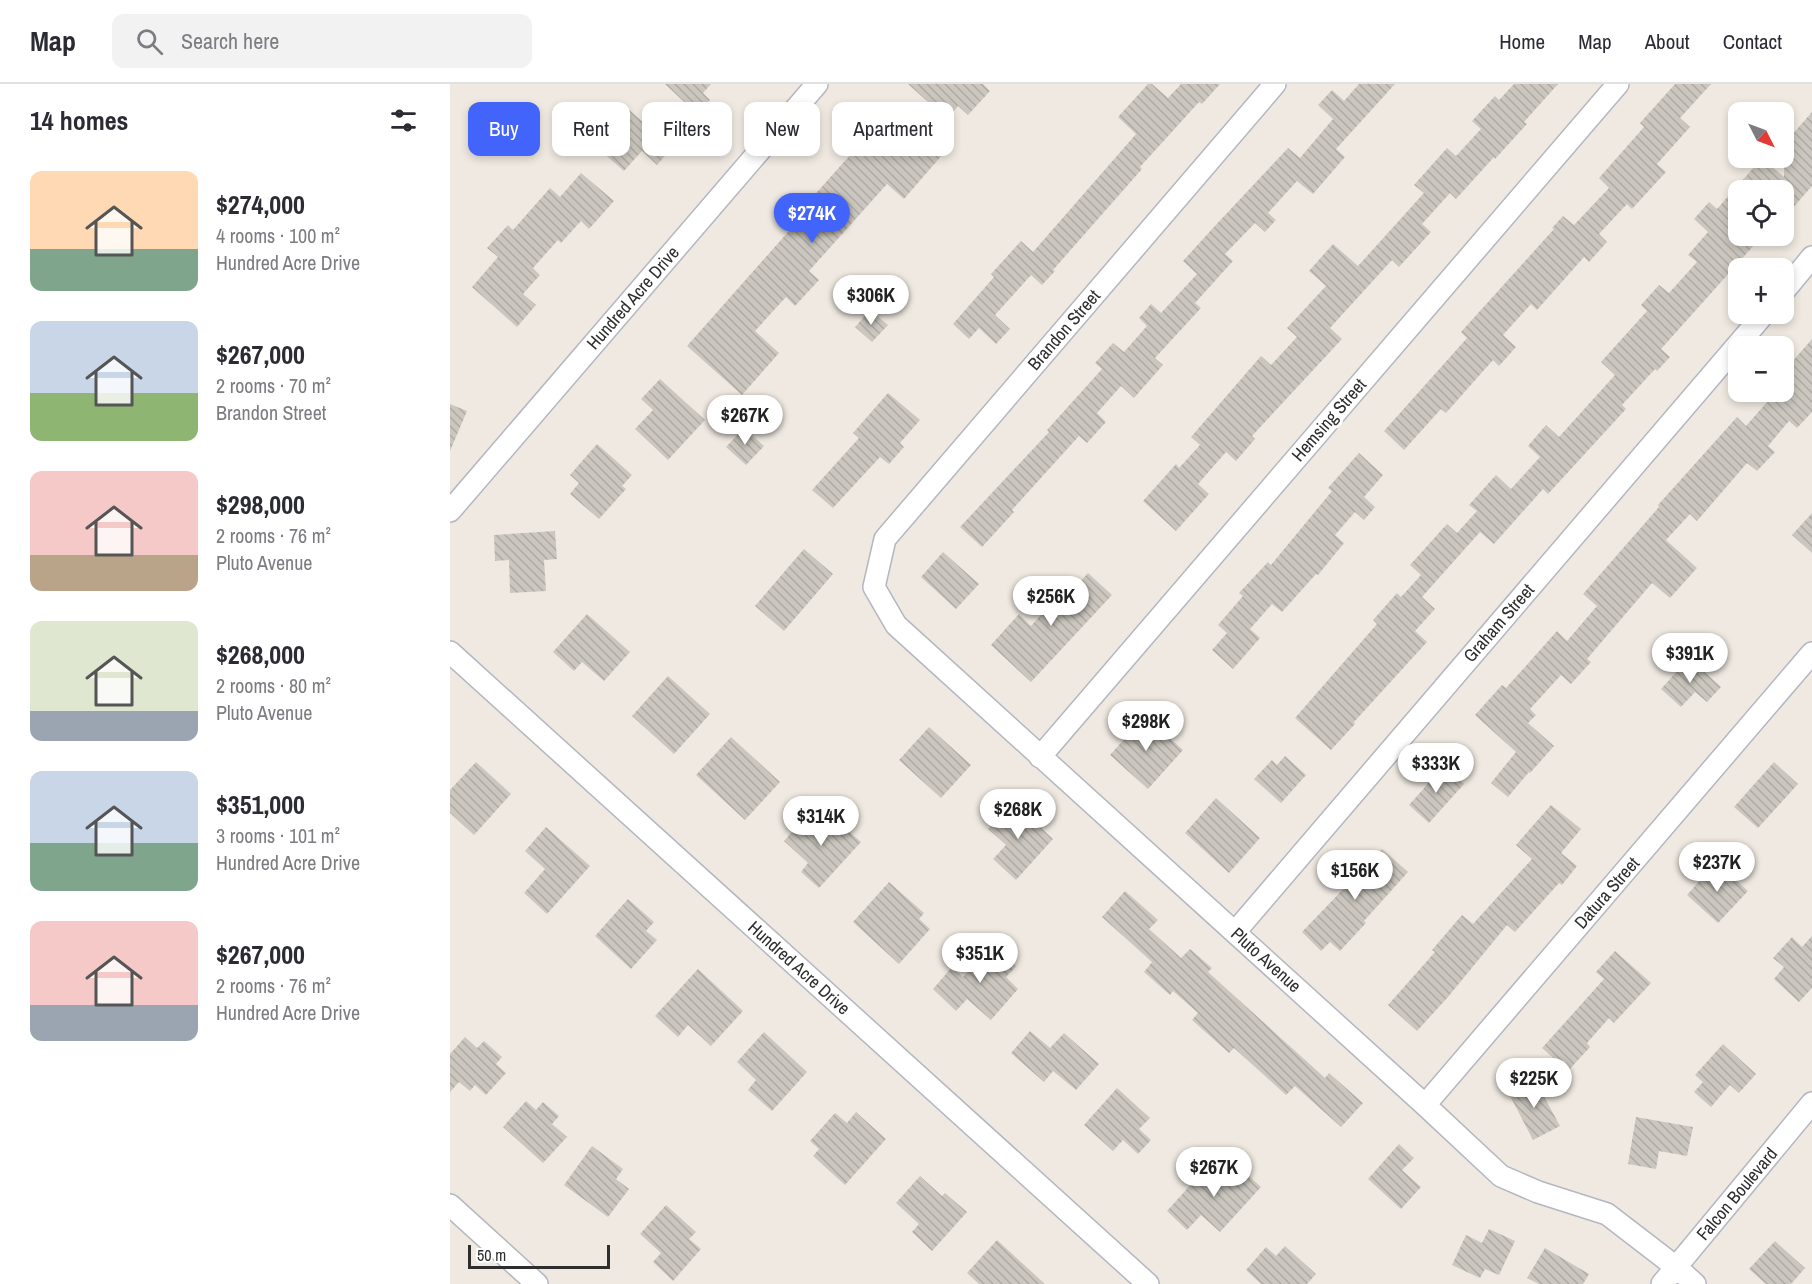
<!DOCTYPE html>
<meta charset="utf-8">
<style>
:root{--surface:#fff;--page:#f2f2f3;--text:#2b2b33;--muted:#7c7c81;--line:#e1e1e2;--accent:#4264fb}
body{margin:0;font-family:"Archivo Narrow",sans-serif;background:var(--page);color:var(--text);height:100vh;display:flex;flex-direction:column;font-size:22px;white-space:nowrap}
*{box-sizing:border-box;margin:0}
p{font-size:20px;color:var(--muted)}
.icon{flex:none;width:33px;height:33px;fill:none;stroke:currentColor;stroke-width:2;stroke-linecap:round;stroke-linejoin:round}
.map{position:relative;flex:1;overflow:hidden}
.side{display:flex;flex-direction:column;background:var(--surface);width:450px}
.side>*{flex:none}
.guide{position:absolute;left:18px;top:18px;width:570px;height:54px;display:flex;gap:12px}
.needle{width:39px;rotate:132deg}
.buttons{position:absolute;left:1278px;top:18px;display:grid;gap:12px}
.buttons a{display:grid;place-items:center;width:66px;height:66px;border-radius:12px;background:var(--surface);box-shadow:0 3px 9px #0003;font-size:30px}
.scale{position:absolute;left:18px;bottom:15px;width:142px;box-sizing:border-box;padding-left:6px;border:3px solid #2e2e2e;border-top:0;font-size:16px;line-height:21px;white-space:nowrap;color:#2e2e2e;-webkit-text-stroke:4px #fff;paint-order:stroke}
.price{position:absolute;translate:-50% -51px;padding:0 14px;border-radius:21px;background:#fff;color:#222;font-size:20px;line-height:39px;filter:drop-shadow(0 2px 3px #0008)}
.price::after{content:'';position:absolute;left:50%;top:36px;width:18px;height:14px;margin-left:-9px;background:inherit;clip-path:polygon(0 0,100% 0,50% 100%)}
.price.on{background:var(--accent);color:#fff}
ul{padding:0;list-style:none}
li{display:flex;align-items:center;gap:18px;height:150px;padding:0 30px}
li span{display:grid;place-items:center;flex:none;width:168px;height:120px;border-radius:12px;color:#555}
li>.icon{margin-inline-start:auto}
span .icon{width:72px;height:72px;fill:#fffc;stroke-width:1}
li b{font-size:26px}
h2{display:flex;justify-content:space-between;align-items:center;height:72px;padding:0 30px;font-size:26px}
.chip{padding:0 21px;border-radius:12px;background:var(--surface);box-shadow:0 3px 9px #0003;font-size:21px;line-height:54px}
.chip.on{background:var(--accent);color:#fff}
header{display:flex;align-items:center;gap:36px;box-sizing:border-box;height:84px;padding:0 30px;background:var(--surface);border-bottom:2px solid var(--line)}
header strong{font-size:28px}
nav{display:flex;gap:33px;margin-inline-start:auto;font-size:21px}
.search{width:420px;height:54px;background:var(--page);display:flex;align-items:center;gap:15px;box-sizing:border-box;padding:0 21px;border-radius:12px;color:var(--muted);font-size:22px}
main{display:flex;flex:1;min-height:0}
.map>svg:first-child{display:block}
</style>
<header>
<strong>Map</strong>
<div class="search"><svg class="icon" aria-label="search" viewBox="0 0 24 24"><circle cx="10" cy="10" r="6"/><path d="M15 15l6 6"/></svg>Search here</div>
<nav><a>Home</a><a>Map</a><a>About</a><a>Contact</a></nav>
</header>
<main>
<section class="side">
<h2>14 homes<svg class="icon" aria-label="filters" viewBox="0 0 24 24"><path d="M4 7h16M4 17h16"/><circle cx="9" cy="7" r="2"/><circle cx="15" cy="17" r="2"/></svg></h2>
<ul>
<li><span style="background:linear-gradient(#ffd9b3 65%,#7fa58c 0)"><svg class="icon" aria-label="home" viewBox="0 0 24 24"><path d="M3 11l9-7 9 7M6 9v11h12V9"/></svg></span><div><b>$274,000</b><p>4 rooms · 100 m²</p><p>Hundred Acre Drive</p></div></li>
<li><span style="background:linear-gradient(#c9d6e8 60%,#8fb573 0)"><svg class="icon" aria-label="home" viewBox="0 0 24 24"><path d="M3 11l9-7 9 7M6 9v11h12V9"/></svg></span><div><b>$267,000</b><p>2 rooms · 70 m²</p><p>Brandon Street</p></div></li>
<li><span style="background:linear-gradient(#f6c9c9 70%,#b9a48a 0)"><svg class="icon" aria-label="home" viewBox="0 0 24 24"><path d="M3 11l9-7 9 7M6 9v11h12V9"/></svg></span><div><b>$298,000</b><p>2 rooms · 76 m²</p><p>Pluto Avenue</p></div></li>
<li><span style="background:linear-gradient(#dfe7d0 75%,#9aa5b1 0)"><svg class="icon" aria-label="home" viewBox="0 0 24 24"><path d="M3 11l9-7 9 7M6 9v11h12V9"/></svg></span><div><b>$268,000</b><p>2 rooms · 80 m²</p><p>Pluto Avenue</p></div></li>
<li><span style="background:linear-gradient(#c9d6e8 60%,#7fa58c 0)"><svg class="icon" aria-label="home" viewBox="0 0 24 24"><path d="M3 11l9-7 9 7M6 9v11h12V9"/></svg></span><div><b>$351,000</b><p>3 rooms · 101 m²</p><p>Hundred Acre Drive</p></div></li>
<li><span style="background:linear-gradient(#f6c9c9 70%,#9aa5b1 0)"><svg class="icon" aria-label="home" viewBox="0 0 24 24"><path d="M3 11l9-7 9 7M6 9v11h12V9"/></svg></span><div><b>$267,000</b><p>2 rooms · 76 m²</p><p>Hundred Acre Drive</p></div></li>
</ul>
</section>
<div class="map">
<svg width="1362" height="1200" viewBox="0 0 1362 1200">
<defs>
<pattern id="building-back-hatch" width="6" height="6" patternUnits="userSpaceOnUse" patternTransform="scale(1.5)"><rect width="6" height="6" fill="#cbc7bf"/><path d="M-1 5l2 2M0 0l6 6M5-1l2 2" fill="none" stroke="#afaba4"/></pattern>
</defs>
<rect width="100%" height="100%" fill="#efe9e1"/>
<path fill="url(#building-back-hatch)" d="M 215,0 L 261,0 L 253,9 L 260,16 L 247,30 Z
M 458,0 L 533,0 L 540,7 L 518,31 L 508,22 L 497,35 Z
M 698,0 L 702,0 L 718,14 L 731,0 L 770,0 L 752,20 L 749,18 L 690,83 L 692,85 L 603,186 L 605,187 L 592,201 L 581,191 L 545,231 L 560,245 L 546,260 L 529,244 L 519,255 L 503,240 L 544,193 L 541,190 L 571,157 L 583,168 L 686,50 L 668,33 Z
M 909,0 L 945,0 L 886,65 L 895,73 L 863,110 L 847,97 L 818,129 L 826,136 L 815,148 L 805,139 L 775,170 L 783,177 L 745,219 L 751,224 L 705,274 L 713,281 L 684,314 L 671,302 L 647,329 L 656,338 L 637,359 L 629,352 L 562,426 L 564,428 L 532,463 L 510,443 L 599,348 L 597,346 L 652,285 L 645,279 L 663,259 L 674,268 L 697,242 L 689,234 L 701,220 L 711,229 L 747,190 L 733,177 L 763,144 L 838,64 L 850,74 L 883,35 L 868,21 L 882,6 L 894,17 Z
M 1064,0 L 1108,0 L 1074,38 L 1077,40 L 1045,75 L 1044,73 L 1006,115 L 1000,109 L 972,140 L 981,148 L 949,183 L 942,176 L 880,244 L 892,255 L 802,352 L 805,355 L 786,377 L 776,368 L 748,400 L 759,410 L 726,447 L 693,417 L 726,380 L 729,384 L 750,361 L 741,353 L 811,272 L 821,281 L 847,253 L 837,244 L 876,202 L 859,187 L 883,160 L 908,182 L 974,109 L 964,101 L 997,64 L 1006,72 L 1031,45 L 1022,37 L 1045,12 L 1049,16 Z
M 1225,0 L 1261,0 L 1230,34 L 1240,43 L 1207,80 L 1216,88 L 1182,125 L 1177,120 L 1149,150 L 1157,158 L 1139,178 L 1134,173 L 1087,226 L 1081,220 L 1053,251 L 1066,263 L 1049,282 L 1043,276 L 996,329 L 991,325 L 954,366 L 934,347 L 1017,254 L 1011,248 L 1104,145 L 1102,144 L 1113,132 L 1124,141 L 1159,104 L 1149,94 L 1194,43 L 1190,39 Z
M 436,19 L 493,70 L 454,115 L 437,100 L 359,187 L 369,196 L 345,222 L 336,213 L 305,247 L 329,269 L 292,311 L 237,262 L 346,139 L 342,136 L 402,69 L 397,64 Z
M 177,24 L 222,64 L 207,81 L 192,67 L 174,87 L 144,61 Z
M 1362,28 L 1362,102 L 1334,134 L 1334,106 L 1288,106 L 1288,152 L 1298,152 L 1306,159 L 1211,265 L 1220,273 L 1207,287 L 1205,285 L 1172,321 L 1176,325 L 1098,410 L 1093,405 L 1044,460 L 1030,448 L 972,513 L 985,525 L 965,547 L 977,558 L 904,638 L 905,640 L 881,666 L 845,634 L 927,540 L 923,536 L 947,509 L 951,513 L 971,491 L 960,481 L 997,440 L 1007,449 L 1027,427 L 1019,421 L 1046,391 L 1061,405 L 1090,373 L 1078,362 L 1096,341 L 1109,353 L 1165,291 L 1151,278 L 1197,227 L 1191,221 L 1209,201 L 1219,209 L 1247,178 L 1238,171 L 1258,148 L 1244,135 L 1259,118 L 1267,125 L 1312,74 L 1334,93 L 1334,60 Z
M 131,89 L 164,117 L 139,145 L 131,137 L 111,159 L 108,156 L 83,184 L 90,191 L 73,210 L 86,221 L 67,243 L 22,203 L 48,173 L 37,164 L 58,141 L 63,146 L 100,104 L 110,113 Z
M 420,226 L 438,241 L 422,258 L 405,243 Z
M 1362,255 L 1362,328 L 1347,344 L 1339,337 L 1318,362 L 1325,368 L 1307,387 L 1297,379 L 1247,437 L 1240,430 L 1216,456 L 1247,484 L 1220,514 L 1202,499 L 1137,575 L 1141,578 L 1121,600 L 1111,591 L 1080,625 L 1086,631 L 1078,639 L 1104,662 L 1080,689 L 1079,688 L 1058,713 L 1041,699 L 1066,668 L 1025,631 L 1052,601 L 1056,604 L 1107,547 L 1117,557 L 1147,522 L 1133,510 L 1209,423 L 1208,421 L 1287,333 L 1296,342 L 1326,308 L 1334,308 L 1334,287 Z
M 210,295 L 255,336 L 218,376 L 185,345 L 203,326 L 191,315 Z
M 438,309 L 470,336 L 450,359 L 454,363 L 439,380 L 430,373 L 383,424 L 362,406 L 409,354 L 403,349 Z
M 0,320 L 17,327 L 0,367 Z
M 294,344 L 314,362 L 296,381 L 276,363 Z
M 147,360 L 182,391 L 172,402 L 176,405 L 149,435 L 120,410 L 129,399 L 120,391 Z
M 909,369 L 933,391 L 914,413 L 925,423 L 914,436 L 905,428 L 885,451 L 894,459 L 868,491 L 866,490 L 832,528 L 822,520 L 800,545 L 810,554 L 783,585 L 762,566 L 777,549 L 768,541 L 793,512 L 789,509 L 818,478 L 821,481 L 882,407 L 878,404 Z
M 1362,429 L 1362,469 L 1342,451 Z
M 105,447 L 107,475 L 94,476 L 96,507 L 60,509 L 59,476 L 45,477 L 44,451 Z
M 354,465 L 383,490 L 334,547 L 305,522 Z
M 493,468 L 529,500 L 506,525 L 471,493 Z
M 638,489 L 662,511 L 581,598 L 541,561 L 569,530 L 581,542 L 622,496 L 627,501 Z
M 137,530 L 180,568 L 154,597 L 132,578 L 124,587 L 103,568 Z
M 1239,574 L 1271,603 L 1257,618 L 1245,608 L 1231,623 L 1211,605 Z
M 218,592 L 260,630 L 224,670 L 182,632 Z
M 695,632 L 733,666 L 698,705 L 660,671 Z
M 479,643 L 521,681 L 491,714 L 449,676 Z
M 281,653 L 330,698 L 295,736 L 246,691 Z
M 835,672 L 856,691 L 831,719 L 804,695 L 822,676 L 827,681 Z
M 26,678 L 61,710 L 24,751 L 0,729 L 0,706 Z
M 1324,678 L 1348,700 L 1308,744 L 1284,723 Z
M 994,682 L 1014,700 L 979,739 L 959,721 Z
M 766,714 L 810,754 L 779,789 L 735,749 Z
M 563,718 L 603,755 L 566,796 L 543,775 L 556,761 L 538,745 Z
M 1101,721 L 1131,745 L 1111,769 L 1127,782 L 1112,801 L 1109,799 L 1065,848 L 1057,841 L 998,913 L 967,947 L 938,921 L 985,868 L 982,866 L 1012,831 L 1023,840 L 1082,775 L 1066,761 Z
M 361,726 L 388,751 L 394,743 L 411,758 L 369,804 L 351,788 L 358,779 L 334,757 Z
M 96,743 L 140,782 L 97,830 L 74,809 L 95,785 L 75,767 Z
M 932,765 L 958,788 L 914,837 L 916,839 L 890,867 L 880,858 L 871,867 L 852,848 L 901,797 L 890,788 L 905,772 L 917,782 Z
M 1266,778 L 1298,807 L 1268,839 L 1237,811 Z
M 439,798 L 474,829 L 469,835 L 480,845 L 449,880 L 403,838 Z
M 675,807 L 708,836 L 699,845 L 731,874 L 740,865 L 762,884 L 758,888 L 875,994 L 879,989 L 913,1019 L 891,1043 L 845,1002 L 836,1011 L 784,964 L 779,969 L 742,936 L 748,929 L 723,907 L 720,911 L 694,888 L 702,878 L 652,833 Z
M 178,815 L 204,838 L 196,847 L 207,856 L 181,885 L 145,852 Z
M 1362,852 L 1362,904 L 1349,918 L 1324,895 L 1334,883 L 1323,874 L 1342,853 L 1352,863 Z
M 542,860 L 566,882 L 556,893 L 568,905 L 541,936 L 517,915 L 506,927 L 483,905 L 502,883 L 513,893 Z
M 1165,867 L 1201,899 L 1164,939 L 1159,934 L 1137,959 L 1140,963 L 1118,987 L 1092,964 L 1154,895 L 1146,888 Z
M 248,885 L 293,927 L 261,962 L 238,941 L 228,953 L 205,932 Z
M 580,947 L 600,964 L 614,949 L 649,980 L 626,1006 L 603,987 L 594,998 L 561,969 Z
M 314,948 L 357,988 L 322,1027 L 298,1006 L 306,996 L 287,978 Z
M 15,953 L 27,964 L 34,957 L 52,973 L 46,980 L 56,989 L 36,1011 L 25,1001 L 20,1007 L 9,998 L 0,1008 L 0,970 Z
M 1273,960 L 1306,990 L 1289,1009 L 1280,1001 L 1261,1023 L 1244,1008 L 1253,998 L 1245,991 Z
M 1084,994 L 1110,1042 L 1083,1056 L 1058,1008 Z
M 667,1004 L 700,1034 L 689,1045 L 701,1056 L 688,1070 L 673,1056 L 663,1067 L 634,1041 Z
M 76,1017 L 86,1026 L 93,1018 L 109,1032 L 102,1040 L 117,1053 L 93,1079 L 53,1043 Z
M 406,1028 L 436,1055 L 395,1101 L 363,1072 L 369,1065 L 360,1057 L 385,1029 L 397,1039 Z
M 1186,1033 L 1243,1043 L 1237,1072 L 1209,1067 L 1206,1085 L 1178,1080 Z
M 949,1060 L 964,1074 L 952,1086 L 971,1103 L 951,1125 L 918,1095 Z
M 142,1062 L 173,1085 L 166,1095 L 179,1105 L 158,1133 L 114,1101 Z
M 762,1077 L 779,1094 L 789,1083 L 811,1103 L 770,1148 L 751,1131 L 737,1146 L 717,1127 Z
M 470,1092 L 492,1112 L 495,1109 L 517,1128 L 482,1167 L 462,1148 L 469,1140 L 446,1119 Z
M 216,1121 L 246,1148 L 239,1155 L 251,1165 L 223,1197 L 203,1178 L 211,1169 L 190,1150 Z
M 1039,1145 L 1065,1157 L 1049,1191 L 1035,1185 L 1030,1194 L 1002,1181 L 1016,1151 L 1032,1159 Z
M 547,1156 L 595,1200 L 529,1200 L 517,1189 Z
M 1325,1157 L 1355,1184 L 1341,1200 L 1316,1200 L 1299,1185 Z
M 835,1162 L 866,1190 L 857,1200 L 811,1200 L 796,1186 L 816,1163 L 826,1172 Z
M 1095,1164 L 1139,1190 L 1133,1200 L 1089,1200 L 1077,1194 Z"/>
<g fill="none" stroke-linecap="round" stroke-linejoin="round">
<g stroke="#b4b7c1" stroke-width="24">
<path id="street" d="M 825,0 L 435,455 L 424,503 L 446,541 L 975,1021 L 1051,1092 L 1088,1108 L 1157,1130 L 1226,1183 L 1245,1200
M 1334,207 L 1362,173
M 0,427 L 367,0
M 0,568 L 698,1200
M 590,673 L 1168,0
M 785,848 L 1314,230
M 975,1021 L 1362,569
M 0,1121 L 87,1200
M 1212,1200 L 1362,1019"/>
</g>
<use href="#street" stroke="#fff" stroke-width="21"/>
</g>
<g text-anchor="middle" stroke-width="6" stroke-linejoin="round" paint-order="stroke">
<g font-size="18" fill="#2e2e2e" stroke="#fff">
<text transform="translate(183 214) rotate(-49)" y="6">Hundred Acre Drive</text>
<text transform="translate(614 246) rotate(-49)" y="6">Brandon Street</text>
<text transform="translate(879 336) rotate(-49)" y="6">Hemsing Street</text>
<text transform="translate(1049 539) rotate(-49)" y="6">Graham Street</text>
<text transform="translate(1157 809) rotate(-49)" y="6">Datura Street</text>
<text transform="translate(816 876) rotate(42)" y="6">Pluto Avenue</text>
<text transform="translate(349 884) rotate(42)" y="6">Hundred Acre Drive</text>
<text transform="translate(1287 1110) rotate(-50)" y="6">Falcon Boulevard</text>
</g>
</g>
</svg>
<div class="buttons">
<a><svg class="needle" viewBox="-14 -14 28 28"><path d="M0-13l5 13h-10z" fill="#e53935"/><path d="M0 13l5-13h-10z" fill="#7c7c81"/></svg></a>
<a><svg class="icon" aria-label="locate" viewBox="0 0 24 24"><circle cx="12" cy="12" r="6"/><path d="M12 2v4M12 18v4M2 12h4M18 12h4"/></svg></a>
<a>+</a>
<a>−</a>
</div>
<div class="scale">50 m</div>
<b class="price on" style="left:362px;top:160px">$274K</b>
<b class="price" style="left:421px;top:242px">$306K</b>
<b class="price" style="left:295px;top:362px">$267K</b>
<b class="price" style="left:601px;top:543px">$256K</b>
<b class="price" style="left:1240px;top:600px">$391K</b>
<b class="price" style="left:696px;top:668px">$298K</b>
<b class="price" style="left:986px;top:710px">$333K</b>
<b class="price" style="left:568px;top:756px">$268K</b>
<b class="price" style="left:371px;top:763px">$314K</b>
<b class="price" style="left:1267px;top:809px">$237K</b>
<b class="price" style="left:905px;top:817px">$156K</b>
<b class="price" style="left:530px;top:900px">$351K</b>
<b class="price" style="left:1084px;top:1025px">$225K</b>
<b class="price" style="left:764px;top:1114px">$267K</b>
<div class="guide">
<a class="chip on">Buy</a>
<a class="chip">Rent</a>
<a class="chip">Filters</a>
<a class="chip">New</a>
<a class="chip">Apartment</a>
</div>
</div>
</main>
